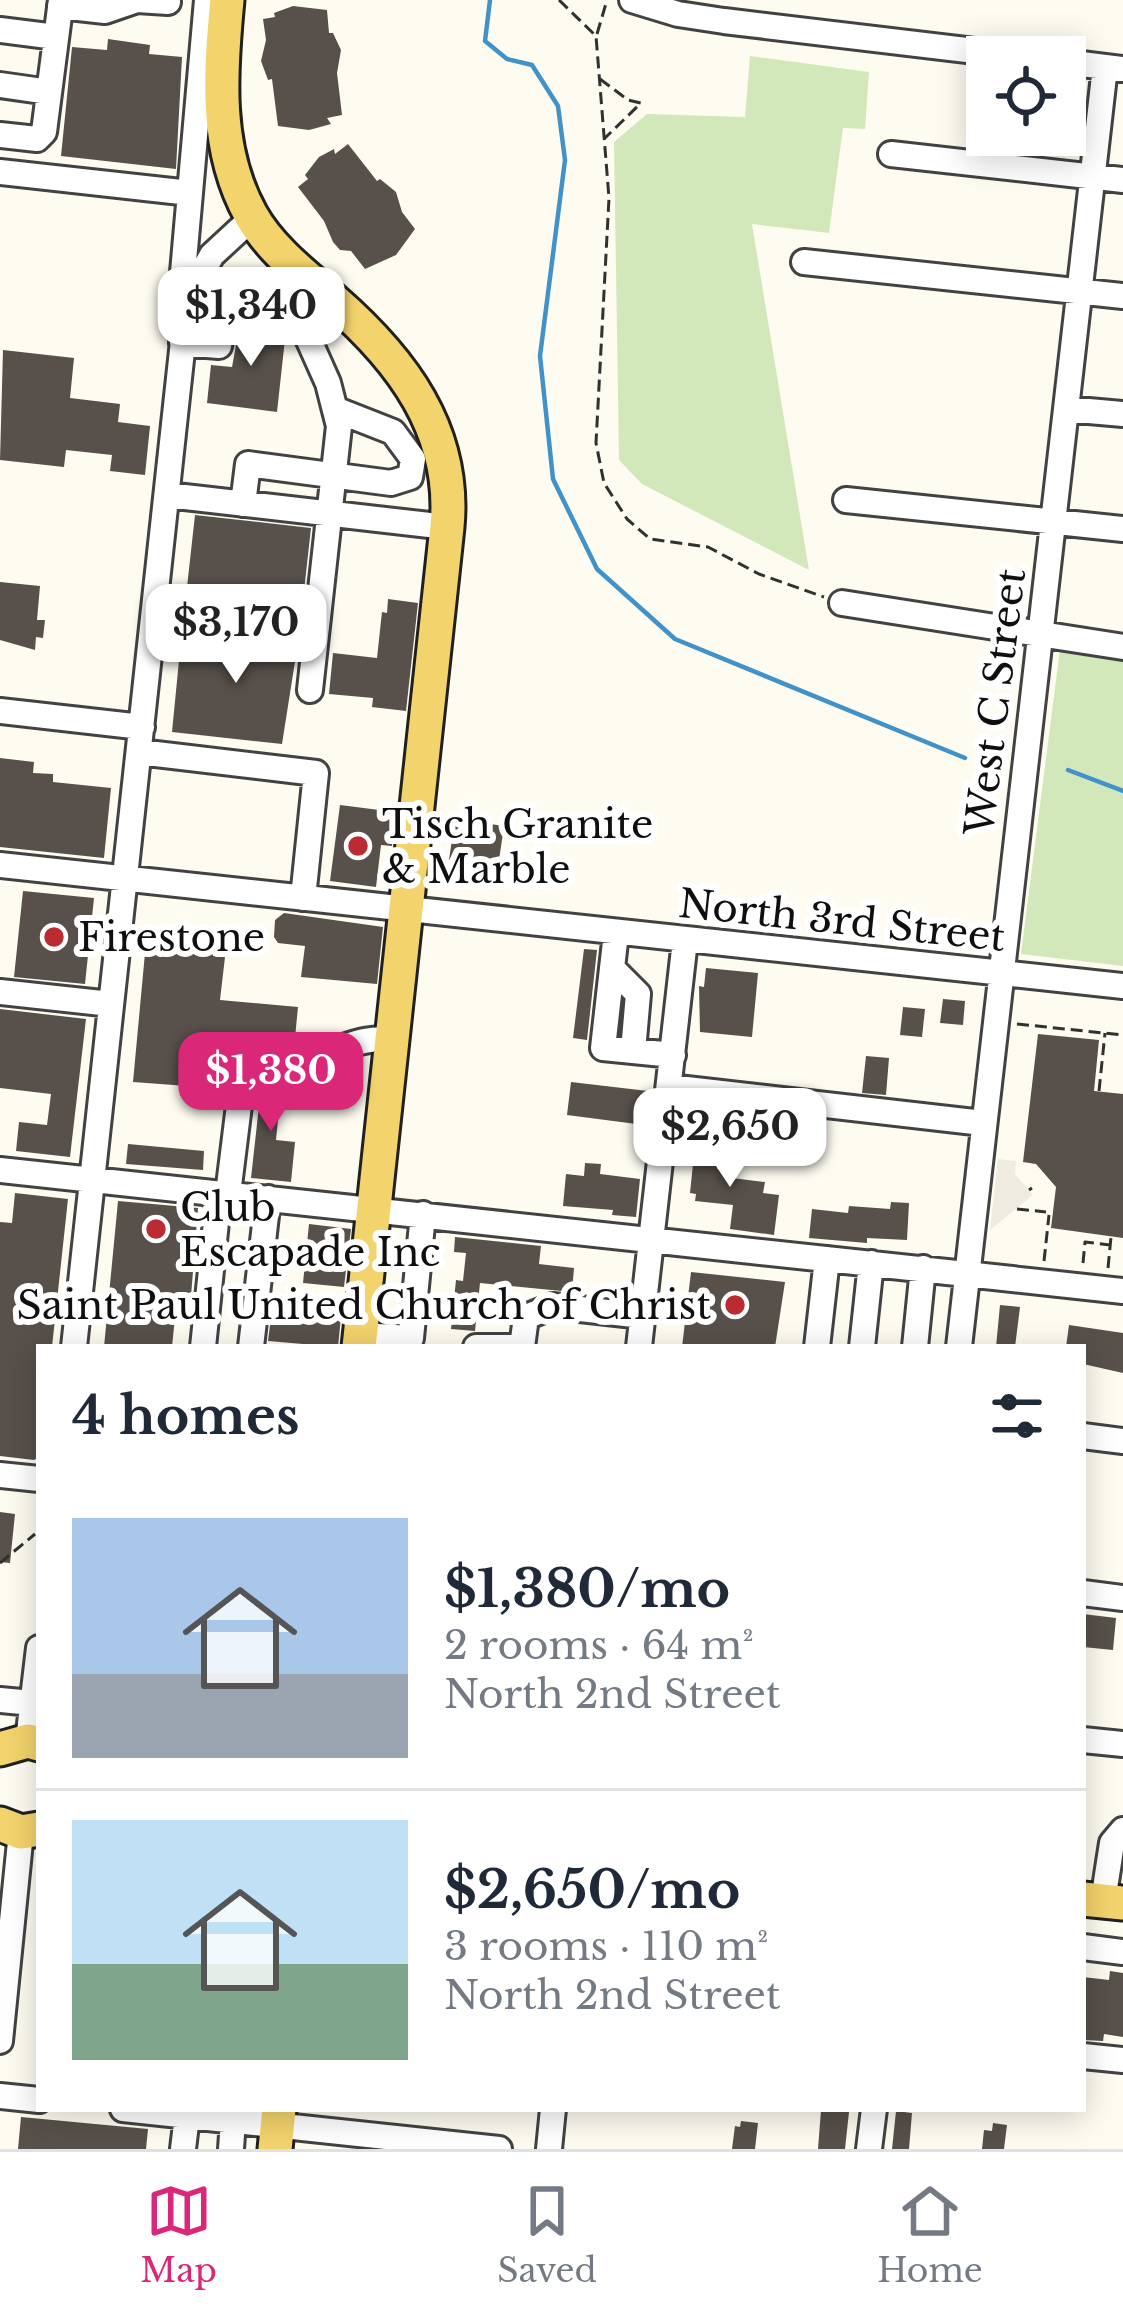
<!DOCTYPE html>
<meta charset="utf-8">
<style>
:root{--surface:#fff;--page:#f2f2f3;--text:#1f2937;--muted:#747a83;--line:#e0e1e3;--accent:#db2777}
body{margin:0;font-family:"Libre Baskerville",serif;background:var(--page);color:var(--text);height:100vh;display:flex;flex-direction:column;font-size:45px;white-space:nowrap}
*{box-sizing:border-box;margin:0}
p{font-size:39px;color:var(--muted)}
.icon{flex:none;width:66px;height:66px;fill:none;stroke:currentColor;stroke-width:2;stroke-linecap:round;stroke-linejoin:round}
.map{position:relative;flex:1;overflow:hidden}
.details{position:absolute;left:36px;top:1344px;width:1050px;height:768px;display:flex;flex-direction:column;background:var(--surface);border-radius:0px;box-shadow:0 6px 30px #0003}
.details>*{flex:none}
.fabs{position:absolute;left:966px;top:36px;display:grid;gap:24px}
.fabs a{display:grid;place-items:center;width:120px;height:120px;border-radius:0px;background:var(--surface);box-shadow:0 6px 30px #0003;font-size:60px}
.price{position:absolute;translate:-50% -102px;padding:0 27px;border-radius:24px;background:#fff;color:#222;font-size:39px;line-height:78px;filter:drop-shadow(0 3px 6px #0008)}
.price::after{content:'';position:absolute;left:50%;top:72px;width:36px;height:27px;margin-left:-18px;background:inherit;clip-path:polygon(0 0,100% 0,50% 100%)}
.price.active{background:var(--accent);color:#fff}
ul{padding:0;list-style:none}
li{display:flex;align-items:center;gap:36px;height:300px;padding:0 36px}
li+li{border-top:3px solid var(--line)}
li span{display:grid;place-items:center;flex:none;width:336px;height:240px;border-radius:0px;color:#555}
li>.icon{margin-inline-start:auto}
span .icon{width:144px;height:144px;fill:#fffc;stroke-width:1}
li b{font-size:51px}
h2{display:flex;justify-content:space-between;align-items:center;height:144px;padding:0 36px;font-size:51px}
.tabs{display:flex;justify-content:space-around;align-items:center;height:168px;border-top:3px solid var(--line);background:var(--surface);font-size:33px;color:var(--muted)}
.tabs a{display:grid;justify-items:center;gap:6px}
.tabs .active{color:var(--accent)}
.map>svg:first-child{display:block}
</style>
<div class="map">
<svg width="1123" height="2149" viewBox="0 0 1123 2149">
<rect width="100%" height="100%" fill="#fefcf1"/>
<path fill="#d2e8bb" d="M 750,56 L 869,72 L 865,129 L 843,128 L 829,233 L 752,224 L 809,570 L 642,484 L 619,460 L 614,142 L 647,114 L 745,117 Z
M 1060,649 L 1123,653 L 1123,966 L 1021,954 Z"/>
<path fill="#efebe0" d="M 998,1159 L 1016,1161 L 1015,1174 L 1033,1195 L 990,1230 Z"/>
<g fill="none" stroke-linecap="round" stroke-linejoin="round">
<path stroke="#4192c9" stroke-width="4.5" d="M 490,0 L 485,41 L 507,59 L 532,65 L 558,106 L 565,160 L 540,356 L 553,479 L 597,569 L 675,639 L 965,758
M 1068,770 L 1123,791"/>
</g>
<path fill="#57504b" d="M 293,6 L 327,10 L 329,33 L 333,33 L 341,50 L 337,73 L 342,115 L 327,118 L 331,124 L 309,130 L 278,126 L 272,79 L 268,80 L 261,61 L 266,40 L 263,19 L 275,17 L 274,13 Z
M 108,39 L 150,45 L 149,54 L 182,57 L 176,169 L 61,156 L 72,47 L 107,50 Z
M 348,144 L 377,181 L 380,179 L 396,192 L 402,212 L 415,229 L 396,255 L 365,269 L 351,251 L 340,250 L 333,242 L 324,221 L 298,187 L 308,179 L 305,175 L 319,157 L 334,149 L 335,154 Z
M 241,319 L 282,324 L 286,330 L 277,412 L 207,403 L 211,365 L 232,367 Z
M 3,350 L 74,358 L 70,398 L 120,404 L 118,422 L 150,426 L 145,475 L 110,471 L 112,455 L 66,450 L 64,467 L 0,460 Z
M 195,515 L 311,528 L 302,609 L 186,596 Z
M 0,582 L 40,586 L 37,620 L 45,620 L 43,638 L 36,637 L 35,650 L 0,640 Z
M 388,599 L 418,603 L 406,711 L 372,707 L 373,698 L 329,694 L 333,653 L 377,658 L 382,612 L 387,613 Z
M 221,629 L 299,636 L 282,744 L 172,732 L 181,640 L 219,644 Z
M 0,758 L 34,762 L 33,773 L 53,774 L 53,782 L 111,788 L 104,858 L 0,847 Z
M 340,805 L 395,812 L 392,846 L 381,845 L 376,887 L 330,881 Z
M 455,819 L 504,826 L 498,867 L 449,860 Z
M 23,891 L 94,898 L 85,984 L 14,977 Z
M 284,913 L 383,927 L 377,984 L 301,977 L 305,946 L 278,943 L 274,937 L 275,920 Z
M 198,948 L 213,950 L 213,956 L 225,957 L 220,1000 L 298,1007 L 295,1038 L 257,1037 L 239,1045 L 217,1042 L 216,1050 L 196,1049 L 193,1078 L 188,1077 L 187,1086 L 133,1082 L 145,953 L 172,956 L 172,950 L 198,953 Z
M 584,949 L 597,950 L 587,1040 L 573,1038 Z
M 706,968 L 758,973 L 752,1037 L 700,1032 L 699,986 L 704,987 Z
M 943,999 L 965,1001 L 963,1025 L 940,1023 Z
M 903,1007 L 925,1009 L 922,1037 L 900,1035 Z
M 0,1009 L 86,1019 L 70,1157 L 16,1151 L 19,1122 L 47,1125 L 51,1094 L 0,1088 Z
M 1038,1034 L 1099,1040 L 1094,1091 L 1123,1094 L 1123,1238 L 1051,1228 L 1056,1187 L 1036,1164 L 1023,1162 Z
M 866,1056 L 889,1058 L 886,1095 L 862,1093 Z
M 263,1070 L 283,1070 L 276,1140 L 295,1142 L 291,1182 L 251,1178 Z
M 571,1082 L 648,1091 L 644,1125 L 567,1115 Z
M 683,1139 L 719,1142 L 717,1169 L 733,1171 L 732,1178 L 765,1182 L 763,1193 L 779,1195 L 774,1235 L 730,1229 L 733,1205 L 695,1201 L 696,1194 L 690,1193 L 693,1164 L 682,1163 Z
M 128,1144 L 204,1151 L 203,1170 L 126,1164 Z
M 585,1163 L 601,1164 L 600,1174 L 640,1179 L 636,1217 L 612,1215 L 613,1210 L 563,1206 L 566,1174 L 584,1176 Z
M 15,1193 L 68,1199 L 52,1347 L 39,1347 L 39,1457 L 34,1460 L 0,1456 L 0,1222 L 12,1223 Z
M 118,1201 L 198,1208 L 190,1309 L 176,1307 L 172,1347 L 104,1347 Z
M 891,1202 L 909,1203 L 907,1240 L 867,1238 L 867,1243 L 809,1238 L 812,1209 L 848,1213 L 849,1206 L 890,1209 Z
M 309,1224 L 351,1229 L 344,1287 L 303,1283 Z
M 455,1237 L 541,1246 L 539,1264 L 574,1268 L 572,1292 L 480,1283 L 475,1331 L 451,1329 L 456,1280 L 463,1281 L 466,1253 L 454,1252 Z
M 691,1272 L 785,1282 L 775,1347 L 682,1347 Z
M 1000,1305 L 1020,1307 L 1015,1347 L 996,1347 Z
M 272,1309 L 341,1317 L 338,1347 L 268,1341 Z
M 1069,1325 L 1123,1333 L 1123,1373 L 1083,1364 L 1083,1347 L 1066,1347 Z
M 0,1512 L 15,1514 L 10,1563 L 0,1562 Z
M 1083,1614 L 1116,1618 L 1113,1650 L 1083,1647 Z
M 1110,1971 L 1123,1973 L 1123,2037 L 1104,2034 L 1103,2041 L 1083,2040 L 1083,1977 L 1109,1980 Z
M 821,2110 L 849,2112 L 845,2149 L 818,2149 Z
M 896,2111 L 912,2113 L 909,2149 L 892,2149 Z
M 21,2117 L 148,2129 L 146,2149 L 18,2149 Z
M 741,2121 L 758,2123 L 755,2149 L 732,2149 L 735,2126 L 740,2127 Z
M 993,2123 L 1007,2125 L 1004,2149 L 982,2149 L 984,2130 L 992,2131 Z"/>
<g fill="none" stroke-linecap="round" stroke-linejoin="round">
<g stroke="#424242" stroke-width="30">
<path id="minor" d="M 632,0 L 678,14 L 724,21 L 1025,57
M 60,6 L 105,11 L 137,0 L 168,2
M 0,30 L 56,37
M 1065,62 L 1123,69
M 0,85 L 49,92
M 0,135 L 37,139 L 44,132 L 61,0
M 891,154 L 1123,180
M 0,172 L 190,193
M 804,262 L 1123,296
M 194,308 L 199,278 L 212,255 L 252,218
M 182,343 L 219,346 L 224,313 L 235,302 L 289,307 L 298,316 L 328,383 L 339,426 L 310,690
M 1066,409 L 1123,414
M 167,495 L 447,527
M 846,500 L 1123,529
M 243,504 L 248,464 L 391,483 L 410,477 L 413,459 L 393,432 L 337,410
M 842,603 L 1123,647
M 0,711 L 142,727
M 139,752 L 316,773 L 303,898
M 0,865 L 1123,986
M 616,933 L 603,1048 L 673,1055
M 612,968 L 638,994 L 633,1051
M 0,992 L 111,1004
M 669,1087 L 983,1123
M 0,1170 L 1123,1291
M 228,1194 L 243,1073 L 252,1054 C 270,1051 286,1055 303,1055 C 336,1056 356,1035 392,1040
M 360,1335 L 411,1338 L 423,1214
M 74,1347 L 184,332 L 181,295 L 207,0
M 203,1347 L 219,1193
M 251,1347 L 268,1198
M 476,1347 L 511,1347
M 522,1347 L 526,1317 L 553,1306 L 643,1316
M 639,1347 L 685,940
M 817,1347 L 827,1259
M 862,1347 L 871,1263
M 915,1347 L 923,1268
M 959,1347 L 1105,67
M 1083,1436 L 1123,1441
M 0,1475 L 39,1479
M 1083,1593 L 1123,1598
M 0,1700 L 32,1703
M 1083,1740 L 1123,1744
M 28,1741 L 39,1648
M 1103,1901 L 1112,1843 L 1123,1830
M 1083,1947 L 1123,1952
M 0,2041 L 21,1832
M 1083,2056 L 1123,2060
M 0,2096 L 39,2100
M 123,2109 L 499,2149
M 183,2149 L 187,2116
M 231,2149 L 233,2120
M 549,2149 L 553,2109
M 869,2149 L 874,2109"/>
</g>
<g stroke="#202020" stroke-width="39">
<path id="major" d="M 227,0 C 220,72 214,149 251,215 C 270,249 304,275 333,300 C 402,360 456,431 447,527 L 359,1347
M 0,1749 L 28,1741 L 39,1744
M 0,1824 L 21,1832 L 39,1829
M 1083,1899 L 1123,1903
M 275,2149 L 279,2109"/>
</g>
<path stroke="#313131" stroke-width="3" stroke-dasharray="12 6" stroke-linecap="butt" d="M 559,0 L 596,36 L 609,198 L 596,443 L 604,483 L 627,519 L 650,539 L 708,547 L 759,574 L 824,597
M 597,34 L 607,0
M 600,79 L 628,100 L 641,103 L 605,138
M 1017,1024 L 1123,1035
M 1099,1091 L 1105,1033
M 1029,1190 L 1032,1188
M 1017,1209 L 1046,1212
M 1044,1261 L 1049,1215
M 1083,1263 L 1085,1242 L 1110,1245
M 1108,1268 L 1111,1237
M 0,1563 L 35,1534"/>
<use href="#minor" stroke="#fff" stroke-width="24"/>
<use href="#major" stroke="#f3d36c" stroke-width="33"/>
</g>
<g fill="#bb2b31" stroke="#fff" stroke-width="4.5">
<circle cx="358" cy="846" r="12"/>
<circle cx="54" cy="937" r="12"/>
<circle cx="156" cy="1229" r="12"/>
<circle cx="735" cy="1305" r="12"/>
</g>
<g text-anchor="middle" stroke-width="12" stroke-linejoin="round" paint-order="stroke">
<g font-size="39" fill="#0f0f0f" stroke="#fff">
<text transform="translate(995 702) rotate(-83)" y="14">West C Street</text>
<text transform="translate(842 920) rotate(6)" y="14">North 3rd Street</text>
</g>
<g font-size="39" fill="#0f0f0f" stroke="#fff" text-anchor="start">
<text x="382" y="838">Tisch Granite<tspan x="382" dy="45">&amp; Marble</tspan></text>
<text x="78" y="951">Firestone</text>
<text x="180" y="1221">Club<tspan x="180" dy="45">Escapade Inc</tspan></text>
<text x="711" y="1319" text-anchor="end">Saint Paul United Church of Christ</text>
</g>
</g>
</svg>
<div class="fabs">
<a><svg class="icon" aria-label="locate" viewBox="0 0 24 24"><circle cx="12" cy="12" r="6"/><path d="M12 2v4M12 18v4M2 12h4M18 12h4"/></svg></a>
</div>
<b class="price" style="left:251px;top:369px">$1,340</b>
<b class="price" style="left:236px;top:686px">$3,170</b>
<b class="price active" style="left:271px;top:1134px">$1,380</b>
<b class="price" style="left:730px;top:1190px">$2,650</b>
<section class="details">
<h2>4 homes<svg class="icon" aria-label="filters" viewBox="0 0 24 24"><path d="M4 7h16M4 17h16"/><circle cx="9" cy="7" r="2"/><circle cx="15" cy="17" r="2"/></svg></h2>
<ul>
<li><span style="background:linear-gradient(#a9c7e8 65%,#9aa5b1 0)"><svg class="icon" aria-label="home" viewBox="0 0 24 24"><path d="M3 11l9-7 9 7M6 9v11h12V9"/></svg></span><div><b>$1,380/mo</b><p>2 rooms · 64 m²</p><p>North 2nd Street</p></div></li>
<li><span style="background:linear-gradient(#bfe0f5 60%,#7fa58c 0)"><svg class="icon" aria-label="home" viewBox="0 0 24 24"><path d="M3 11l9-7 9 7M6 9v11h12V9"/></svg></span><div><b>$2,650/mo</b><p>3 rooms · 110 m²</p><p>North 2nd Street</p></div></li>
</ul>
</section>
</div>
<nav class="tabs">
<a class="active"><svg class="icon" aria-label="map" viewBox="0 0 24 24"><path d="M3 6l6-2 6 2 6-2v14l-6 2-6-2-6 2zM9 4v14M15 6v14"/></svg>Map</a>
<a><svg class="icon" aria-label="saved" viewBox="0 0 24 24"><path d="M7 4h10v16l-5-4-5 4z"/></svg>Saved</a>
<a><svg class="icon" aria-label="home" viewBox="0 0 24 24"><path d="M3 11l9-7 9 7M6 9v11h12V9"/></svg>Home</a>
</nav>
